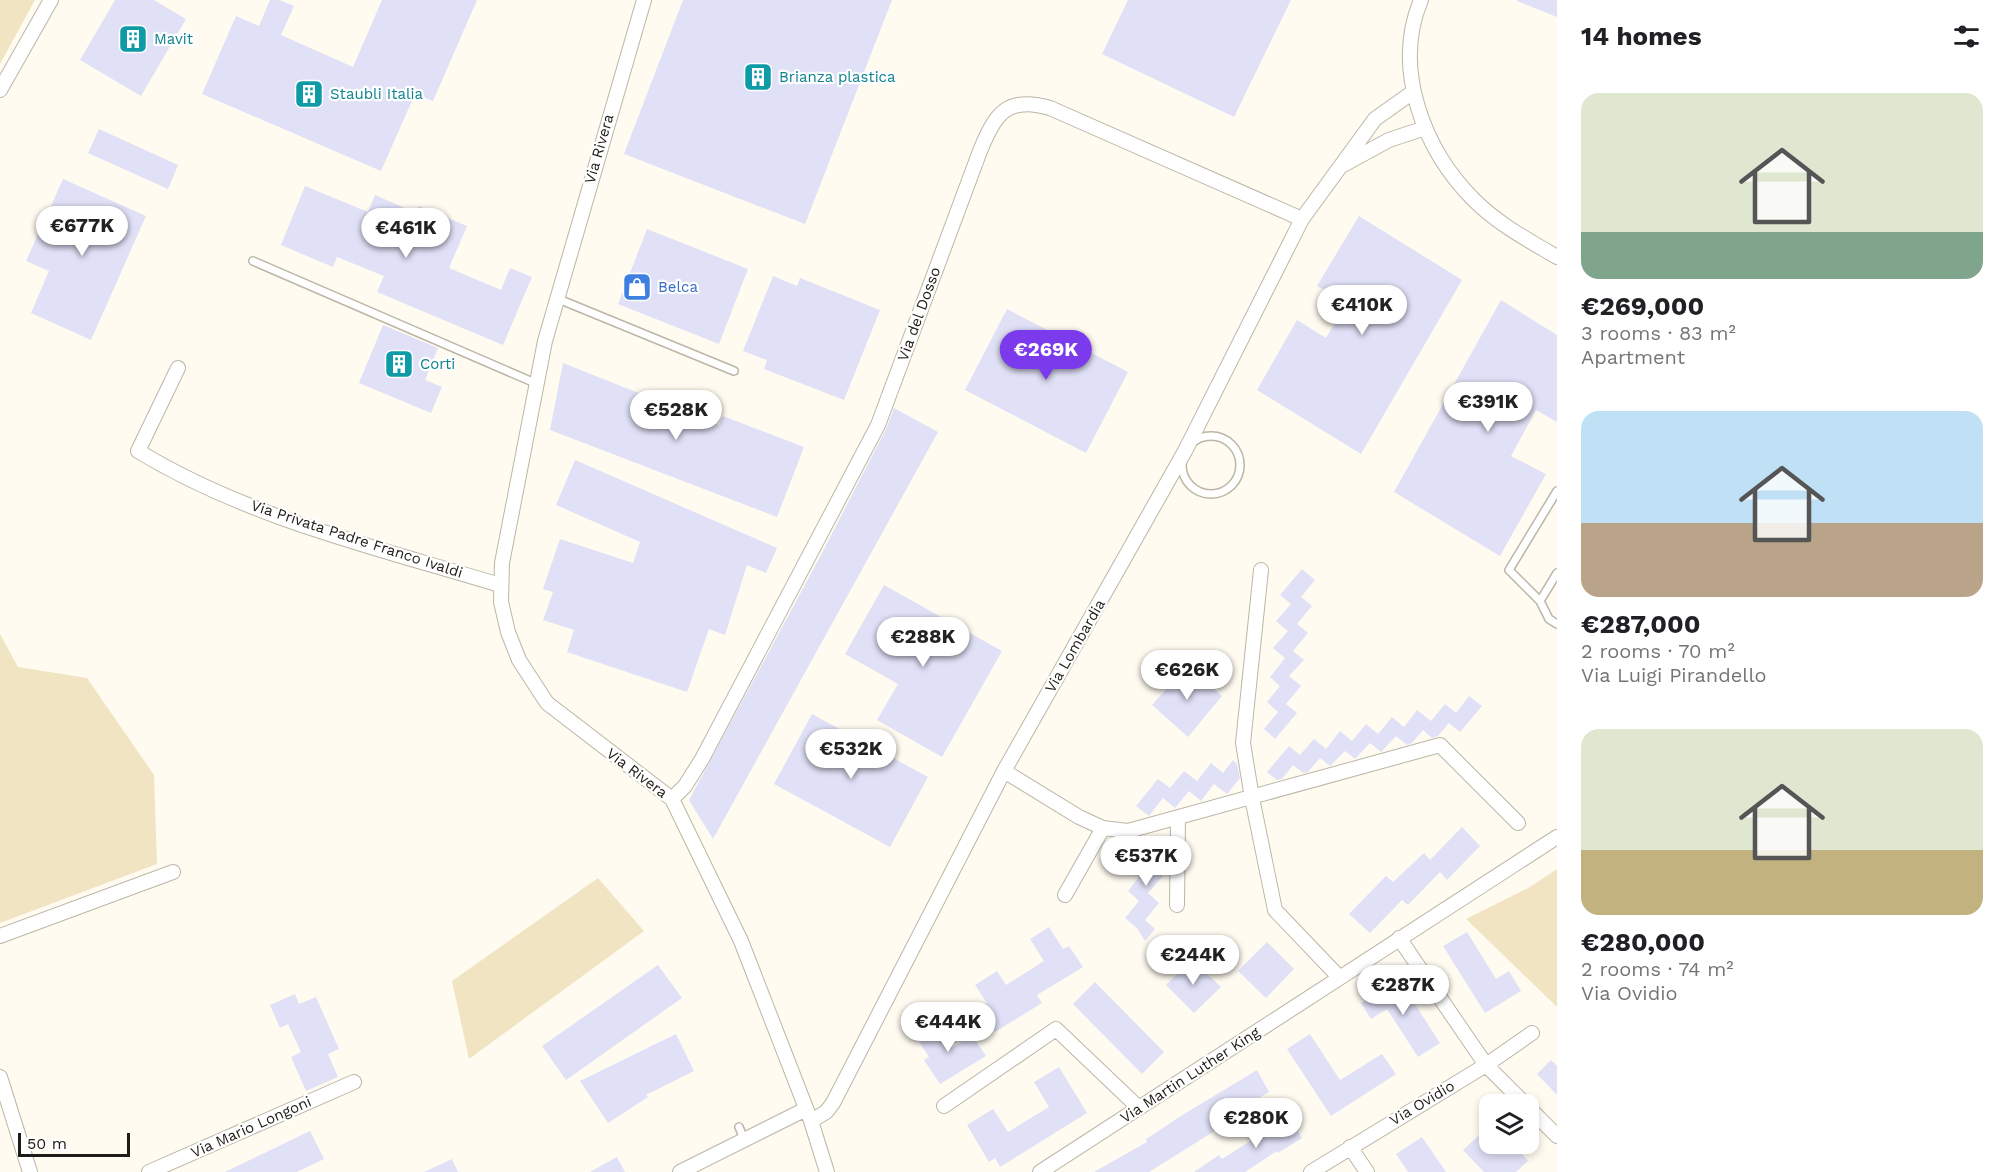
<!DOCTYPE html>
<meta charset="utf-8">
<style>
:root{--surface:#fff;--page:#f6f6f6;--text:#202124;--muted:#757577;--accent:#7c3aed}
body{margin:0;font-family:"Work Sans",sans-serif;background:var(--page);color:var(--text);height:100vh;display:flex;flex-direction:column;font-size:22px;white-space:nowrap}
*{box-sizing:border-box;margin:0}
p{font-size:20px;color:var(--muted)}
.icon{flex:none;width:33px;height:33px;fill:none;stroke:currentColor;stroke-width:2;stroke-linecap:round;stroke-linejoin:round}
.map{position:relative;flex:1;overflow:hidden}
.panel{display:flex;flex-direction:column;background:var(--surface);width:450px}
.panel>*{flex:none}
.controls{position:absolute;left:1479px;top:1094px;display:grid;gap:12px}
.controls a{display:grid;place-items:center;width:60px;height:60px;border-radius:12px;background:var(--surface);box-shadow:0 3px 9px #0003;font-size:30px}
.scale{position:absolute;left:18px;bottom:15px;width:112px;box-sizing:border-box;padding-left:6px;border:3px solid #1e1c16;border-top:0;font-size:16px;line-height:21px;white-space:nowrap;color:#1e1c16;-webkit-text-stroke:4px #fff;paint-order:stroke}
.price{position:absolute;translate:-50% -51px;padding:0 14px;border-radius:21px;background:#fff;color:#222;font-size:20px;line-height:39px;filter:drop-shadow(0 2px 3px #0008)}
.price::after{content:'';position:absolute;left:50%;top:36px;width:18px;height:14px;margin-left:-9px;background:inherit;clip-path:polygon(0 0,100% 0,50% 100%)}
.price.current{background:var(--accent);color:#fff}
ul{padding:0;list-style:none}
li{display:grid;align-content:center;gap:12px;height:318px;padding:0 24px}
li span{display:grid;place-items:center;height:186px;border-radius:18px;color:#555}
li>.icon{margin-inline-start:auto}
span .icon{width:108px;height:108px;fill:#fffc;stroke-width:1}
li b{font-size:26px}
h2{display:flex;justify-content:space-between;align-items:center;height:72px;padding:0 24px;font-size:26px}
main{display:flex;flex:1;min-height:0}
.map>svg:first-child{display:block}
</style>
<main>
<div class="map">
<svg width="1557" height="1172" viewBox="0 0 1557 1172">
<rect width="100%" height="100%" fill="#fffbf1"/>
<path fill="#f1e4c2" d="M 0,0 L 35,0 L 0,64 Z
M 0,634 L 18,667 L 87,678 L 154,775 L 157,864 L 0,923 Z
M 1557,869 L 1557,1007 L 1466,919 L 1530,887 Z
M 598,878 L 644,931 L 469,1059 L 452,981 Z"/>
<path fill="#e0e0f7" d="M 115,0 L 154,0 L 186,19 L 141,96 L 80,60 Z
M 270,0 L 279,0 L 294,6 L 281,35 L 353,67 L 382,0 L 477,0 L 433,101 L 415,94 L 381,171 L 202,94 L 236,16 L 259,26 Z
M 683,0 L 892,0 L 805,224 L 624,154 Z
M 1128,0 L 1291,0 L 1234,117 L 1102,54 Z
M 1517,0 L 1557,0 L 1557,17 L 1517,1 Z
M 99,129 L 178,165 L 168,189 L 88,153 Z
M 63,179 L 146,216 L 91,340 L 31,313 L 49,271 L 26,261 Z
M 305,186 L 368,212 L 375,195 L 416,213 L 419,206 L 467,226 L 449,268 L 501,290 L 510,268 L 532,277 L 503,345 L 377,292 L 384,276 L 337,257 L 333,267 L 281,245 Z
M 1359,216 L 1462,280 L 1361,454 L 1257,390 L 1297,320 L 1326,338 L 1347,302 L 1317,286 Z
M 647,229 L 748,269 L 719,344 L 618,304 Z
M 773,276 L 797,286 L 800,278 L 880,310 L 844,400 L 764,369 L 767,360 L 743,351 Z
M 1501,300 L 1557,335 L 1557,422 L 1536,410 L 1511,456 L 1546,474 L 1500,556 L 1394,492 Z
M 1007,309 L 1128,372 L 1086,453 L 965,390 Z
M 383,325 L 438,348 L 425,380 L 442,387 L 431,413 L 359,383 Z
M 563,363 L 719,425 L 723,416 L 804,447 L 777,517 L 550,430 Z
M 894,408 L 938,432 L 713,839 L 689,800 L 821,555 L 886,429 Z
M 575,460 L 777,548 L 766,573 L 747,565 L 725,635 L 709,629 L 687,692 L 567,652 L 574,630 L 543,620 L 553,592 L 543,589 L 560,539 L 633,563 L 640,542 L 556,505 Z
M 1302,569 L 1315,580 L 1301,597 L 1312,606 L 1297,624 L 1308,633 L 1293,651 L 1304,660 L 1289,676 L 1301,686 L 1286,704 L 1297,713 L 1275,739 L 1264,729 L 1278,712 L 1267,702 L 1280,686 L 1270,677 L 1285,658 L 1273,648 L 1288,631 L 1276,621 L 1291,604 L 1280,595 Z
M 884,585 L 1002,651 L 942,757 L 877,720 L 898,684 L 845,654 Z
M 1188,665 L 1222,696 L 1188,737 L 1152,705 Z
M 1469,696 L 1482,706 L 1460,732 L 1449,723 L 1438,736 L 1432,738 L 1423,730 L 1412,743 L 1407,745 L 1396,736 L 1381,752 L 1370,743 L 1355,759 L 1345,751 L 1330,766 L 1320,758 L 1308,772 L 1303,773 L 1293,765 L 1282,779 L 1277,780 L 1267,772 L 1289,746 L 1300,755 L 1314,739 L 1326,749 L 1340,731 L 1352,741 L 1366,724 L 1378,734 L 1392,717 L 1404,727 L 1417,710 L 1431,721 L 1445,704 L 1456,713 Z
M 812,714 L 928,777 L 890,847 L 774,784 Z
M 1233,760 L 1237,764 L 1240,778 L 1227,794 L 1214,784 L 1201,801 L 1189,791 L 1175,808 L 1163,798 L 1149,816 L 1136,806 L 1158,779 L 1170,788 L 1184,771 L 1197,781 L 1211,763 L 1223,773 Z
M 1462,827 L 1480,846 L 1447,880 L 1440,872 L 1408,905 L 1402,900 L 1370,933 L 1349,914 L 1386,876 L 1393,882 L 1424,853 L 1430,860 Z
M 1154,838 L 1167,849 L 1152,867 L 1163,876 L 1148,893 L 1159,903 L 1145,920 L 1155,929 L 1145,941 L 1137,928 L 1125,918 L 1139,901 L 1128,891 L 1142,873 L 1131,864 Z
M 1049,927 L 1063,949 L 1069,946 L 1083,967 L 1037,995 L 1042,1003 L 995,1032 L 980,1007 L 987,1003 L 975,985 L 997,971 L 1006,985 L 1044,961 L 1030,939 Z
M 1467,932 L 1496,979 L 1509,971 L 1521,991 L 1485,1013 L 1443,946 Z
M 1267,942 L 1294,969 L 1266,998 L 1238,971 Z
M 1192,959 L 1221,987 L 1194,1013 L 1166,985 Z
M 658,965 L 682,998 L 566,1080 L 542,1046 Z
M 1398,978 L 1440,1043 L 1418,1057 L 1387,1009 L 1371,1019 L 1361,1003 Z
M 1095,982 L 1164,1052 L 1142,1074 L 1073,1004 Z
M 295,994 L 299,1004 L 316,997 L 339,1049 L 328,1054 L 338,1077 L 306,1091 L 291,1057 L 301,1052 L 288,1024 L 280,1028 L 270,1005 Z
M 938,1023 L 953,1047 L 972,1035 L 986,1056 L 940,1084 L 924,1060 L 929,1057 L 916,1037 Z
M 676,1034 L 694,1071 L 646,1095 L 648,1097 L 608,1123 L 580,1081 Z
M 1310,1034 L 1340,1080 L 1382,1054 L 1396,1074 L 1331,1116 L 1287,1049 Z
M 1551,1060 L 1557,1066 L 1557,1095 L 1537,1074 Z
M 1059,1067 L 1087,1113 L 1000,1167 L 995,1158 L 989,1162 L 967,1125 L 993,1109 L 1008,1132 L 1049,1107 L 1034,1082 Z
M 1257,1070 L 1269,1092 L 1254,1101 L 1258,1107 L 1245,1112 L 1149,1172 L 1094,1172 L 1147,1142 L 1146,1139 L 1184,1114 Z
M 1289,1116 L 1302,1138 L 1278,1153 L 1277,1151 L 1245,1172 L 1194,1172 L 1219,1155 L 1222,1159 Z
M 1490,1125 L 1490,1143 L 1500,1143 L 1509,1153 L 1516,1147 L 1528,1161 L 1516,1172 L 1484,1172 L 1463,1150 Z
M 310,1131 L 324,1159 L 297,1172 L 225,1172 Z
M 1422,1137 L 1446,1172 L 1408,1172 L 1396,1154 Z
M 617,1157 L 625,1172 L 590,1172 Z
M 452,1159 L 458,1172 L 424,1172 Z"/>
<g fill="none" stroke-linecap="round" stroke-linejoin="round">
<g stroke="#bbb6a6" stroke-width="10">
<path id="service" d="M 253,261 L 535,383
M 556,298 L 734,371
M1182 465a29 29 0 1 1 58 0a29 29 0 1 1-58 0Z
M 1557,573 L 1540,601 L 1549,619 L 1557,624
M 1540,601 L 1509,570 L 1557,491
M 739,1127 L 744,1139"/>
</g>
<g stroke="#bbb6a6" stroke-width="16">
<path id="minor" d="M 644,0 L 545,341 L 502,563 L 501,602 L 508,632 L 519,660 L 547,703 L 672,799 L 741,941 L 811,1121 L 827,1172
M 1421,0 C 1392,69 1424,150 1474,200 C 1498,224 1528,240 1557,257
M 0,90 L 51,0
M 1343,165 L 1389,140 L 1425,128
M 178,368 L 138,451 C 248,518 378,548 500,585
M 1261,570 L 1243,743 L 1252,798 L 1275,910 L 1339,977
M 1004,771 L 1079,817 L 1103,828 L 1128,831 L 1440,745 L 1518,823
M 672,799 L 685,786 L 702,759 L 878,425 L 980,151 C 995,115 1006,95 1050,108 L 1302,219
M 1065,895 L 1103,828
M 1177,905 L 1178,819
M 0,936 L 173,872
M 1399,938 L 1486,1065 L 1525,1104
M 0,1077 L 30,1172
M 944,1106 L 1056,1029 L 1139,1108
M 1528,1107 L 1557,1136
M 811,1121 L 826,1112 L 833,1103 L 1004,771 L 1185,451 L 1302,219 L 1375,119 L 1413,92
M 1350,1147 L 1367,1172
M 149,1172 L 354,1082
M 680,1172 L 806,1109
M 1040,1172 L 1557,837
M 1311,1172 L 1486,1065 L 1532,1033"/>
</g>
<use href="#service" stroke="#fff" stroke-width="7"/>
<use href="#minor" stroke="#fff" stroke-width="14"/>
</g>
<defs>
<g id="building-square" transform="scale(1.5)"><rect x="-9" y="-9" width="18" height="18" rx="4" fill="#0f9aa8" stroke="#fff"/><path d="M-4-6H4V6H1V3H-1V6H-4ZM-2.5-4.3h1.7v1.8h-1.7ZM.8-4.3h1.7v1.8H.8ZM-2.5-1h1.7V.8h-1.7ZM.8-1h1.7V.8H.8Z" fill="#fff"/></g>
<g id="shop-square" transform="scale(1.5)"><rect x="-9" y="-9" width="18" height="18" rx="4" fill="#3f7fe0" stroke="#fff"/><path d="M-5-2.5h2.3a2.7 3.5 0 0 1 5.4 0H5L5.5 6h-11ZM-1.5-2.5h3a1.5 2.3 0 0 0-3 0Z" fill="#fff"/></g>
</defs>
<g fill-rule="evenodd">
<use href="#building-square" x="133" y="39"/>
<use href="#building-square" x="758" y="77"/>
<use href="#building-square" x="309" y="94"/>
<use href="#shop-square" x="637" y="287"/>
<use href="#building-square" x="399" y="364"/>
</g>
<g text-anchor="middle" stroke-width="4.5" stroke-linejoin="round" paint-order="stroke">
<g font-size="15" fill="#0d838f" stroke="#fff" text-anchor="start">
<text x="154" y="44">Mavit</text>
<text x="779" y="82">Brianza plastica</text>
<text x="330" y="99">Staubli Italia</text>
<text x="420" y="369">Corti</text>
</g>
<g font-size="15" fill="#1e1c16" stroke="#fff">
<text transform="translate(599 149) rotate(-74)" y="5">Via Rivera</text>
<text transform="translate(919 314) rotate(-70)" y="5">Via del Dosso</text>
<text transform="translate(357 539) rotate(18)" y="5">Via Privata Padre Franco Ivaldi</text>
<text transform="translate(1075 646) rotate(-60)" y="5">Via Lombardia</text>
<text transform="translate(637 773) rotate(37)" y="5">Via Rivera</text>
<text transform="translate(1190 1075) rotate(-33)" y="5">Via Martin Luther King</text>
<text transform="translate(1422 1103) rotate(-31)" y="5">Via Ovidio</text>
<text transform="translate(251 1127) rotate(-24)" y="5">Via Mario Longoni</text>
</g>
<g font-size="15" fill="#366cbe" stroke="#fff" text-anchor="start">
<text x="658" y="292">Belca</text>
</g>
</g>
</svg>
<div class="controls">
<a><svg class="icon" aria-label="layers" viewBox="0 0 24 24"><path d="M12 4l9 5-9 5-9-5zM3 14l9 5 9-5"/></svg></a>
</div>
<div class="scale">50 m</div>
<b class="price" style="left:82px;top:257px">€677K</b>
<b class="price" style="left:406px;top:259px">€461K</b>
<b class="price" style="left:1362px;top:336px">€410K</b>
<b class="price current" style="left:1046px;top:381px">€269K</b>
<b class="price" style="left:1488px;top:433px">€391K</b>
<b class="price" style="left:676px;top:441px">€528K</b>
<b class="price" style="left:923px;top:668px">€288K</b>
<b class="price" style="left:1187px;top:701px">€626K</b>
<b class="price" style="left:851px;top:780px">€532K</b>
<b class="price" style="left:1146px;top:887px">€537K</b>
<b class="price" style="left:1193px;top:986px">€244K</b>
<b class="price" style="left:1403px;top:1016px">€287K</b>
<b class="price" style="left:948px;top:1053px">€444K</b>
<b class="price" style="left:1256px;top:1149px">€280K</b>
</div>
<section class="panel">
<h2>14 homes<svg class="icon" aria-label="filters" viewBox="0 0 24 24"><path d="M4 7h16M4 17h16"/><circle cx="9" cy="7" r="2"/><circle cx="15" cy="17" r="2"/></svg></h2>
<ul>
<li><span style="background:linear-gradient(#dfe7d0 75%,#7fa58c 0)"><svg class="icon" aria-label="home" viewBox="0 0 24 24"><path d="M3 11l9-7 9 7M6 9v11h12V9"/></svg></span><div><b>€269,000</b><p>3 rooms · 83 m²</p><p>Apartment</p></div></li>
<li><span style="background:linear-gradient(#bfe0f5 60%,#b9a48a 0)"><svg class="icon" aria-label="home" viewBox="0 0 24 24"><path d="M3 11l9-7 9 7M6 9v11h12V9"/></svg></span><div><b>€287,000</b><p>2 rooms · 70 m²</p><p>Via Luigi Pirandello</p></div></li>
<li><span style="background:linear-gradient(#dfe7d0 65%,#c2b280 0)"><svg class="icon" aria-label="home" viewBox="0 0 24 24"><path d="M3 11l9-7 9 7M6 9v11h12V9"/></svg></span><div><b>€280,000</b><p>2 rooms · 74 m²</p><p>Via Ovidio</p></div></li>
</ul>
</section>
</main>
